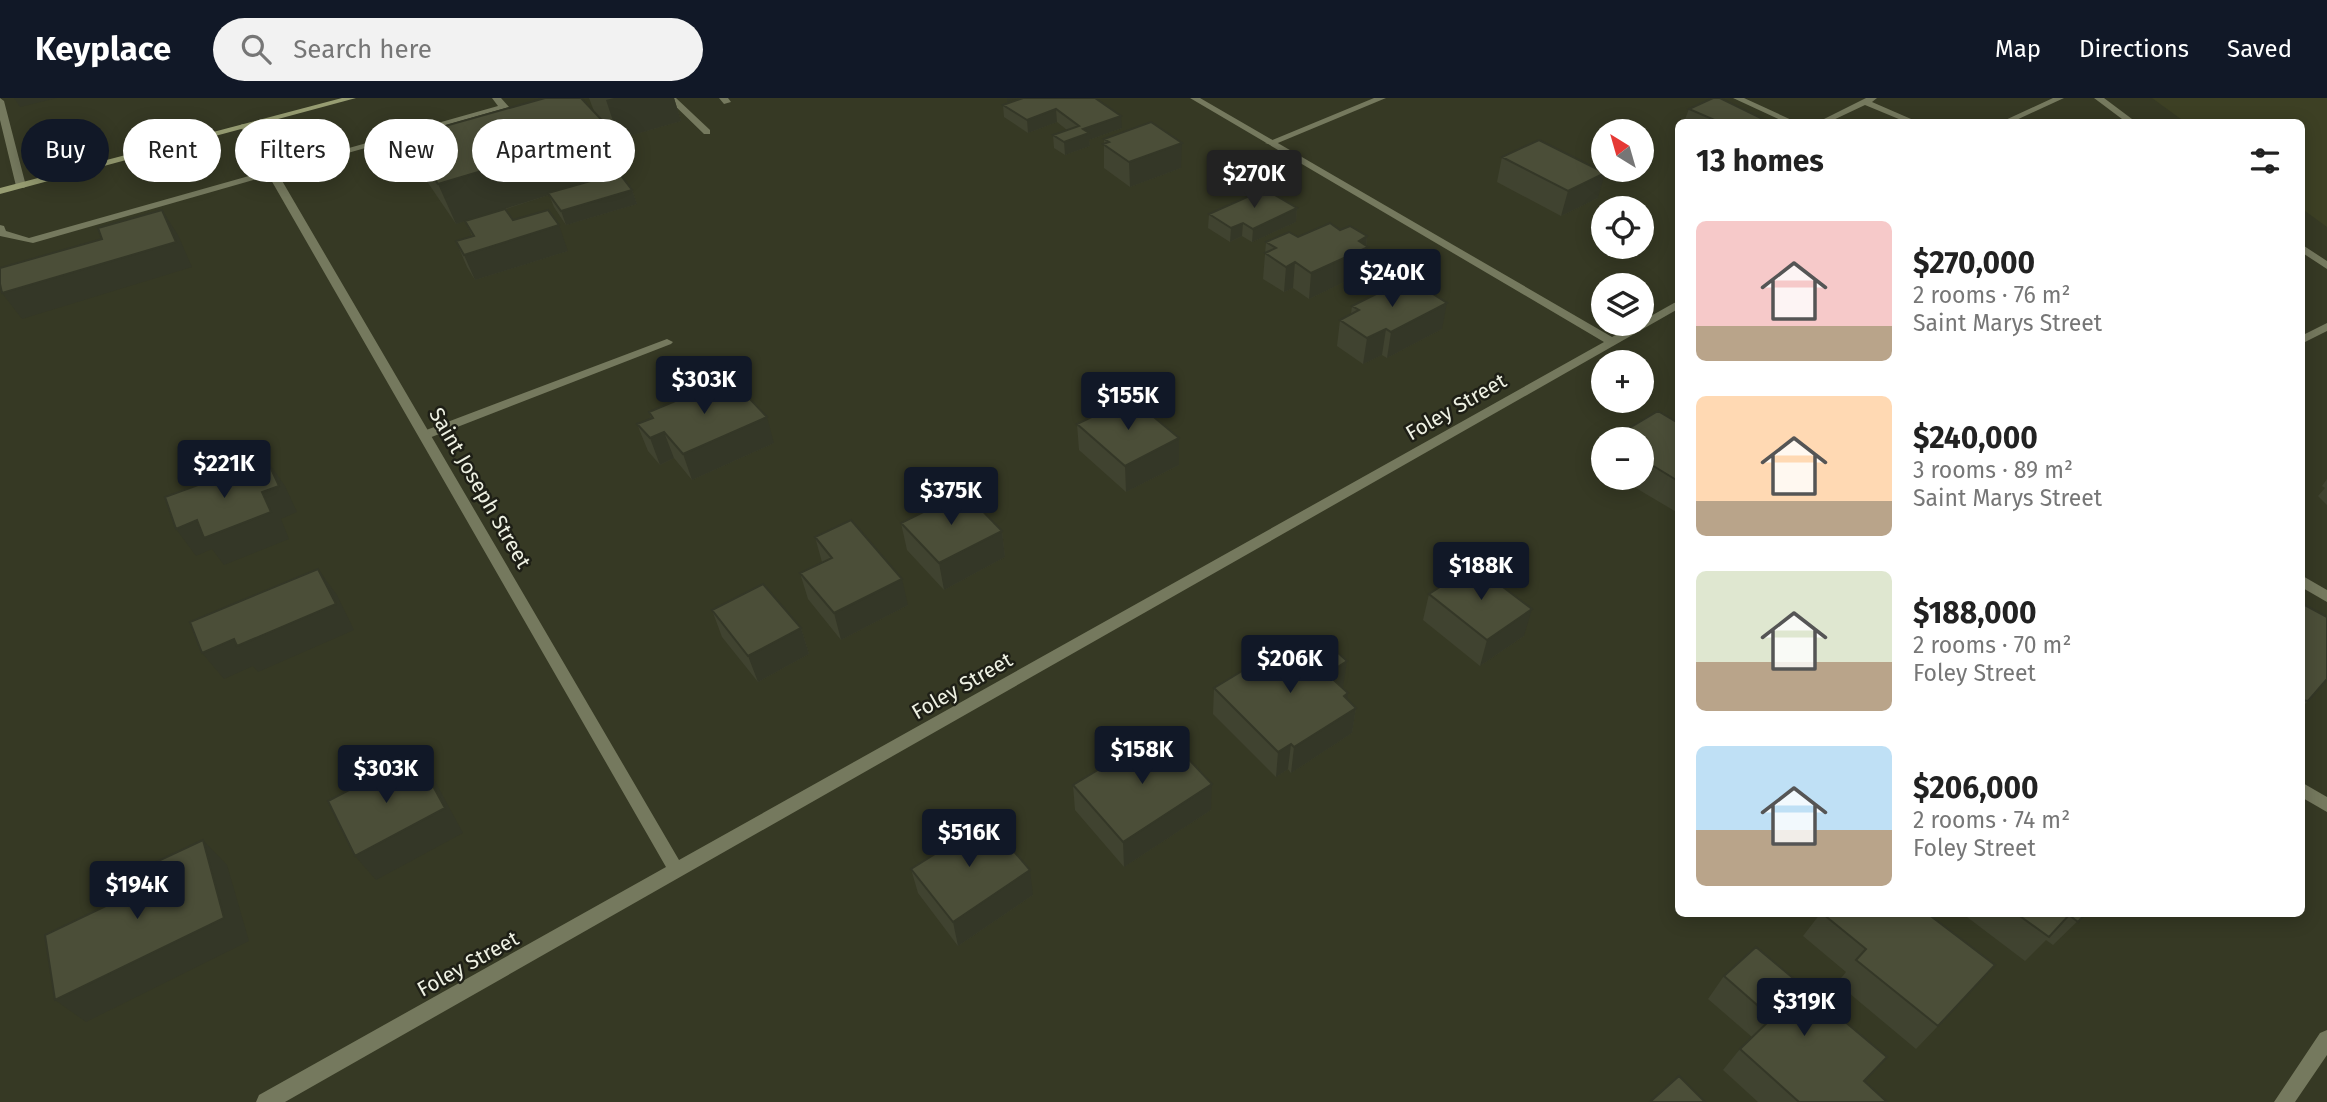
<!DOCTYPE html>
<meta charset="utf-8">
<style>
:root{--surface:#fff;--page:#f2f2f2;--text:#222;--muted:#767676;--accent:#111827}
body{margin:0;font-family:"Fira Sans",sans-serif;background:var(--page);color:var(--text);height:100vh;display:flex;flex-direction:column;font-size:26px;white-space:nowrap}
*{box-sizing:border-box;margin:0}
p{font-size:23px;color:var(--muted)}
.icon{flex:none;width:38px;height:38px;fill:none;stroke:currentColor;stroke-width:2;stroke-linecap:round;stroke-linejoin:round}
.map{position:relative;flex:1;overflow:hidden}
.details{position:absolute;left:1675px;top:21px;width:630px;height:798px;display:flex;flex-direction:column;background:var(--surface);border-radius:10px;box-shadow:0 4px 18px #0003}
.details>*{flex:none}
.banner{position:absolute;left:21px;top:21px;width:665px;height:63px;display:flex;gap:14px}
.needle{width:46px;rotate:323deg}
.buttons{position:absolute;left:1591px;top:21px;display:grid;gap:14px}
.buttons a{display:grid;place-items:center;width:63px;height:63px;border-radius:50%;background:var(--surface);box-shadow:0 4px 18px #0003;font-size:35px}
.price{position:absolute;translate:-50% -60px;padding:0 16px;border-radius:7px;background:var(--accent);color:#fff;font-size:23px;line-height:46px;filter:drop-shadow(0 2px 4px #0008)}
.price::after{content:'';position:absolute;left:50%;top:42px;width:21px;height:16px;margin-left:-10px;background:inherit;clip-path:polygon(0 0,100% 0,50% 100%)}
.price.on{background:#222;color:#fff}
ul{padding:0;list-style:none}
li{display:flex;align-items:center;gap:21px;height:175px;padding:0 21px}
li span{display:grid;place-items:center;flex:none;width:196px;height:140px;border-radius:10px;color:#555}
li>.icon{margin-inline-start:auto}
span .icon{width:84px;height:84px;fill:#fffc;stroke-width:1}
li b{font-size:30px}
h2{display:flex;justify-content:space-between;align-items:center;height:84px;padding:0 21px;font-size:30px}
.chip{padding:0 24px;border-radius:32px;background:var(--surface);box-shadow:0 4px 18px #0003;font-size:24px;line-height:63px}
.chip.on{background:var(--accent);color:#fff}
header{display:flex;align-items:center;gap:42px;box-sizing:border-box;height:98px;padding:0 35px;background:var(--accent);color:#fff}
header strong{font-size:33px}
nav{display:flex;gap:38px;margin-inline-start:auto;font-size:24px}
.search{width:490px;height:63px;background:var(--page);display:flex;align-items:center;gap:18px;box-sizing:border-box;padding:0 24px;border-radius:38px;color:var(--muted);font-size:26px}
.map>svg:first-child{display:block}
</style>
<header>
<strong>Keyplace</strong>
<div class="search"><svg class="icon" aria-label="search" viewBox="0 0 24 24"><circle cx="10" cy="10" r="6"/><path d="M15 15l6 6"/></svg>Search here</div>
<nav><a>Map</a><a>Directions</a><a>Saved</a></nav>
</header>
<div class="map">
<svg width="2327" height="1004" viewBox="0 0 2327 1004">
<rect width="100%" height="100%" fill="#363924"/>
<path fill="#3d4024" d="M 2152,0 L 2327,0 L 2327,129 L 2301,110 L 2301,24 L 2185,24 Z"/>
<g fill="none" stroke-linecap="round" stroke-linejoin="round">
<path fill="#75795e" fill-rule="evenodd" d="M 0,0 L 4,3 L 26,88 L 24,90 L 16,88 L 0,22 Z
M 492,0 L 501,0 L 509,9 L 33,145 L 0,138 L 0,127 L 4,128 L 6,133 L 29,140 L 498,8 Z
M 667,0 L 676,0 L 710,32 L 710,36 L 704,36 Z
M 719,0 L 728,0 L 731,4 L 724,6 Z
M 1374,0 L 1386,0 L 1273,47 L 1265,45 Z
M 1733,0 L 1744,0 L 1796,24 L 1785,24 Z
M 1866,0 L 1877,0 L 1872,4 L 1918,24 L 1906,24 L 1865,7 L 1829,24 L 1818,24 Z
M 2327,225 L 2327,233 L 2301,246 L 2301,238 Z
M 667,241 L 673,244 L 671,246 L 429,340 L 425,341 L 419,337 L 421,334 Z
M 2301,477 L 2327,492 L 2327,504 L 2301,489 Z
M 2301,684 L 2327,699 L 2327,714 L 2301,699 Z"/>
<path fill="#75795e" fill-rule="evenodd" d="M 1190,0 L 1200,0 L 1612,239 L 1636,226 L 1642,226 L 1642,223 L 1674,205 L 1678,204 L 1678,211 L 285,1004 L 256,1004 L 259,997 L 666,769 L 240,28 L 242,26 L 250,28 L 679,762 L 1604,244 Z
M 2053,0 L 2064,0 L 2012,24 L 2001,24 Z
M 2094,0 L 2104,0 L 2136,24 L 2126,24 Z
M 2301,146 L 2327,163 L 2327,171 L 2301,154 Z
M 2327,932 L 2327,957 L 2295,1004 L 2274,1004 L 2320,935 Z"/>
<path fill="#979d72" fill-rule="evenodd" d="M 342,0 L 356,0 L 0,96 L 0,90 Z"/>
</g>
<path fill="#404330" d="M 589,0 L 674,0 L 681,23 L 619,41 L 613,35 L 626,73 L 619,75 L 632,92 L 637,106 L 566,127 L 554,109 L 549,97 L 506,111 L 513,122 L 568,153 L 475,182 L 467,169 L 456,143 L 472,138 L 465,123 L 456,126 L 424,79 L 406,39 L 594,13 Z
M 1023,0 L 1122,30 L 1089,42 L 1090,48 L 1065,57 L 1054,50 L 1053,37 L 1067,32 L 1057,24 L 1028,35 L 1004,19 L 1003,7 Z
M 1689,11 L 1769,24 L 1684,24 Z
M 1104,41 L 1181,70 L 1130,89 L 1104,70 Z
M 1502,59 L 1598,100 L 1561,118 L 1497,84 Z
M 1297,110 L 1296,124 L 1252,144 L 1242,138 L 1230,144 L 1208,130 L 1209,116 Z
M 1340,132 L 1367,138 L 1365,174 L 1309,201 L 1293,190 L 1284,194 L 1263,181 L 1266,144 Z
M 1352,208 L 1442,231 L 1387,260 L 1382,257 L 1363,266 L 1337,248 L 1340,222 L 1351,216 Z
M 649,314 L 774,345 L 692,382 L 674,360 L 660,367 L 648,353 L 637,326 L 651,320 Z
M 1678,325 L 1678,415 L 1619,380 L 1642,380 L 1642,341 Z
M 1077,326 L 1179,367 L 1126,394 L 1079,352 Z
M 2327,381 L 2327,407 L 2318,398 L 2325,390 L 2322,388 Z
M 901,425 L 1002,433 L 1005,459 L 944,492 L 907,452 Z
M 815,439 L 908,507 L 841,542 L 808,501 L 800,475 L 822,464 Z
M 1429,496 L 1524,538 L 1480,568 L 1423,522 Z
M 2301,505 L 2308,603 L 2301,610 Z
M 712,512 L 801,530 L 809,556 L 758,584 L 722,539 Z
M 1263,570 L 1343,589 L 1347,602 L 1356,610 L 1352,635 L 1291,675 L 1288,671 L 1276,679 L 1213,616 L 1214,590 Z
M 1073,687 L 1211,712 L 1124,769 L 1075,712 Z
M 957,738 L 1033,797 L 958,848 L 918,795 L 911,771 L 934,757 L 932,747 Z
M 1820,816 L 1928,816 L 1938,928 L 1916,951 L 1837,885 L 1846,874 L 1803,838 Z
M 1963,816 L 2085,816 L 2053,847 L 2046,842 L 2025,863 Z
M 1724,878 L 1864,983 L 1887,1004 L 1758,1004 L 1723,972 L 1740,951 L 1752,939 L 1708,901 Z"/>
<path fill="#343727" d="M 14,0 L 57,0 L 20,9 Z
M 614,0 L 674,0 L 681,23 L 619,41 L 606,2 Z
M 1007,0 L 1018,0 L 1007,4 Z
M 1056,11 L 1057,24 L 1028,35 L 1027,22 Z
M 1121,18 L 1122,30 L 1089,42 L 1090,48 L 1065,57 L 1064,44 L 1083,31 Z
M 613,34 L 626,73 L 456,126 L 438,86 Z
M 1182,45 L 1181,70 L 1130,89 L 1129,64 Z
M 1605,75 L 1598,100 L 1561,118 L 1568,93 Z
M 632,92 L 637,106 L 566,127 L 561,113 Z
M 1297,110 L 1296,124 L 1252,144 L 1253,131 Z
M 162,112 L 178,137 L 192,169 L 22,221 L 2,195 Z
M 1243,125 L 1242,138 L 1230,144 L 1231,130 Z
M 559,127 L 568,153 L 475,182 L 464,157 Z
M 1367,138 L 1366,150 L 1368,149 L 1365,174 L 1309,201 L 1311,175 L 1359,143 Z
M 1295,164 L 1293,190 L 1284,194 L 1286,169 Z
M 1447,205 L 1442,231 L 1387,260 L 1391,234 Z
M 1386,231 L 1382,257 L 1363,266 L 1367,240 Z
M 767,319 L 774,345 L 692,382 L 683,356 Z
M 664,334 L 674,360 L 660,367 L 650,340 Z
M 1179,340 L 1179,367 L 1126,394 L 1125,368 Z
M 267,362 L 285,388 L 297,414 L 281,421 L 289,441 L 224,467 L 212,451 L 196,458 L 176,431 L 262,394 Z
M 1002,433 L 1005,459 L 944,492 L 939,465 Z
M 318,471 L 337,497 L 354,532 L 258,574 L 253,568 L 224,581 L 202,555 Z
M 902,481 L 908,507 L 841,542 L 834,515 Z
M 1532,511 L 1524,538 L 1480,568 L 1487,542 Z
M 801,530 L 809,556 L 758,584 L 748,558 Z
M 1347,563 L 1343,589 L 1323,602 L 1327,576 Z
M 1348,595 L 1345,617 L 1356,610 L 1352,635 L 1291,675 L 1294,649 L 1344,598 Z
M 1291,646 L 1288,671 L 1276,679 L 1278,654 Z
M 416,657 L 435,683 L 463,735 L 376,782 L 355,758 Z
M 1212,686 L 1211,712 L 1124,769 L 1123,744 Z
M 203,742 L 227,767 L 249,843 L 86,924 L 55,902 Z
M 1030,772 L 1033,797 L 958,848 L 953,824 Z"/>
<path fill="#4b4e38" stroke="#343727" stroke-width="2" d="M 545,0 L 581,0 L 613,34 L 438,86 L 406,39 Z
M 1023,0 L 1095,0 L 1121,18 L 1083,31 L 1089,35 L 1064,44 L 1053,37 L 1079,28 L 1056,11 L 1027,22 L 1003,7 Z
M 1713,0 L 1720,0 L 1769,24 L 1719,24 L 1689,11 Z
M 1151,24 L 1182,45 L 1129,64 L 1103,46 L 1109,44 L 1104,41 Z
M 1539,42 L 1605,75 L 1568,93 L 1502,59 Z
M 619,75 L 632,92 L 561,113 L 548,95 Z
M 1265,91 L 1297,110 L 1253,131 L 1243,125 L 1231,130 L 1209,116 Z
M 505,111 L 513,122 L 548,112 L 559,127 L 464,157 L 456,143 L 474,138 L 465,123 Z
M 162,112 L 176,144 L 2,195 L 0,186 L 0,170 L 102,141 L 98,130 Z
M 1330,125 L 1340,132 L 1350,128 L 1367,138 L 1359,143 L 1368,149 L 1311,175 L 1295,164 L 1286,169 L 1265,155 L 1276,150 L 1266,144 L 1289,134 L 1298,139 Z
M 1408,180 L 1447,205 L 1391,234 L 1386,231 L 1367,240 L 1340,222 L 1359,212 L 1352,208 Z
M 730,280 L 767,319 L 683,356 L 664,334 L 650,340 L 637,326 L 653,320 L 649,314 Z
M 1131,300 L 1179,340 L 1125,368 L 1077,326 Z
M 1658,313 L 1678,325 L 1678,383 L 1642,361 L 1642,341 L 1611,341 Z
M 267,362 L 279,388 L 262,394 L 271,414 L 204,440 L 197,422 L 176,431 L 165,399 Z
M 964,394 L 1002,433 L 939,465 L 901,425 Z
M 851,422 L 902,481 L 834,515 L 800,475 L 832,460 L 815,439 Z
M 1474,467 L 1532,511 L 1487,542 L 1429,496 Z
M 318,471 L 336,506 L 237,548 L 234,541 L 202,555 L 190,524 Z
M 763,486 L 801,530 L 748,558 L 712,512 Z
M 2301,505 L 2327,519 L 2327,581 L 2308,603 L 2301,602 Z
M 1323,541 L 1347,563 L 1327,576 L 1348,595 L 1344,598 L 1356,610 L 1294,649 L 1291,646 L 1278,654 L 1214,590 L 1257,564 L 1263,570 L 1299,548 L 1305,553 Z
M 1162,633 L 1212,686 L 1123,744 L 1073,687 Z
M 416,657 L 445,710 L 355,758 L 328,703 Z
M 985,720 L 1030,772 L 953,824 L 911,771 L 938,754 L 932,747 L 953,733 L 957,738 Z
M 203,742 L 224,820 L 55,902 L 45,837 L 129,797 L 124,779 Z
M 1823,816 L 1928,816 L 1995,867 L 1938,928 L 1856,862 L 1866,851 Z
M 2017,816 L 2085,816 L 2078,824 L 2069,817 L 2049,839 Z
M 1756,849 L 1887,959 L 1864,983 L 1887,1004 L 1799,1004 L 1740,951 L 1772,920 L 1724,878 Z
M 1679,978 L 1705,1004 L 1650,1004 Z"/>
<g text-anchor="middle" stroke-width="5" stroke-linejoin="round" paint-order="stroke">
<g font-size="21" fill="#eef1e3" stroke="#1e1f16">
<text transform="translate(1456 309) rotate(-30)" y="7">Foley Street</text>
<text transform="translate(480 390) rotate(60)" y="7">Saint Joseph Street</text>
<text transform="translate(962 588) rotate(-30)" y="7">Foley Street</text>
<text transform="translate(468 866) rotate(-29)" y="7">Foley Street</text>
</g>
</g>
</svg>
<div class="buttons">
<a><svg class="needle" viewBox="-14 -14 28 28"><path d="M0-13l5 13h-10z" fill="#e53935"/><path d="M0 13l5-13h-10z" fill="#767676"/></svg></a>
<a><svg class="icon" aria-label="locate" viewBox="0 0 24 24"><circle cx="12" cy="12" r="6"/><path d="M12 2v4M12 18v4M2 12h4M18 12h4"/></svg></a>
<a><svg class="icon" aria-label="layers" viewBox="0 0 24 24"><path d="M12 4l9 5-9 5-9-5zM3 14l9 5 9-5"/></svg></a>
<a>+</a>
<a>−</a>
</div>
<b class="price on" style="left:1254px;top:112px">$270K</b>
<b class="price" style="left:1392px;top:211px">$240K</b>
<b class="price" style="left:704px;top:318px">$303K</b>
<b class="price" style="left:1128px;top:334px">$155K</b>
<b class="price" style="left:224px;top:402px">$221K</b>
<b class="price" style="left:951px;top:429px">$375K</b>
<b class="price" style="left:1481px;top:504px">$188K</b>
<b class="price" style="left:1290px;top:597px">$206K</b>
<b class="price" style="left:1142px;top:688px">$158K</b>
<b class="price" style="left:386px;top:707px">$303K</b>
<b class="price" style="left:969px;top:771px">$516K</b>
<b class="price" style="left:137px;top:823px">$194K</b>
<b class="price" style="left:1804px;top:940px">$319K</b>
<div class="banner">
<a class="chip on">Buy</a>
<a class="chip">Rent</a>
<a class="chip">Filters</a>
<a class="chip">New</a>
<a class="chip">Apartment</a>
</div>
<section class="details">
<h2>13 homes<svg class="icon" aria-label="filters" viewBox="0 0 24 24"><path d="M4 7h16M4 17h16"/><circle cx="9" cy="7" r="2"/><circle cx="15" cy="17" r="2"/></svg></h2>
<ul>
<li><span style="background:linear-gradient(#f6c9c9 75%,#b9a48a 0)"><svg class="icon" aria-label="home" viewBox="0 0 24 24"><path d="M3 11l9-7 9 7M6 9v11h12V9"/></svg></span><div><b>$270,000</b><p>2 rooms · 76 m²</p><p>Saint Marys Street</p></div></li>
<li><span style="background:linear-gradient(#ffd9b3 75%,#b9a48a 0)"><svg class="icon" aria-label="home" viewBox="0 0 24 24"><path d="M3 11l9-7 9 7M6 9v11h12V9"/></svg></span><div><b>$240,000</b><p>3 rooms · 89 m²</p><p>Saint Marys Street</p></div></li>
<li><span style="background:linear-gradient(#dfe7d0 65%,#b9a48a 0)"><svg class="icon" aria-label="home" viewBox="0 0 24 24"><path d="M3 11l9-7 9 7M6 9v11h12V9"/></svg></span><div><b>$188,000</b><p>2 rooms · 70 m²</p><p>Foley Street</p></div></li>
<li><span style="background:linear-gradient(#bfe0f5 60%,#b9a48a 0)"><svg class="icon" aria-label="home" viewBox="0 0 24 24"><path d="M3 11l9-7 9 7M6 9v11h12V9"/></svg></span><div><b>$206,000</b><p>2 rooms · 74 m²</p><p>Foley Street</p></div></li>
</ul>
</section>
</div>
